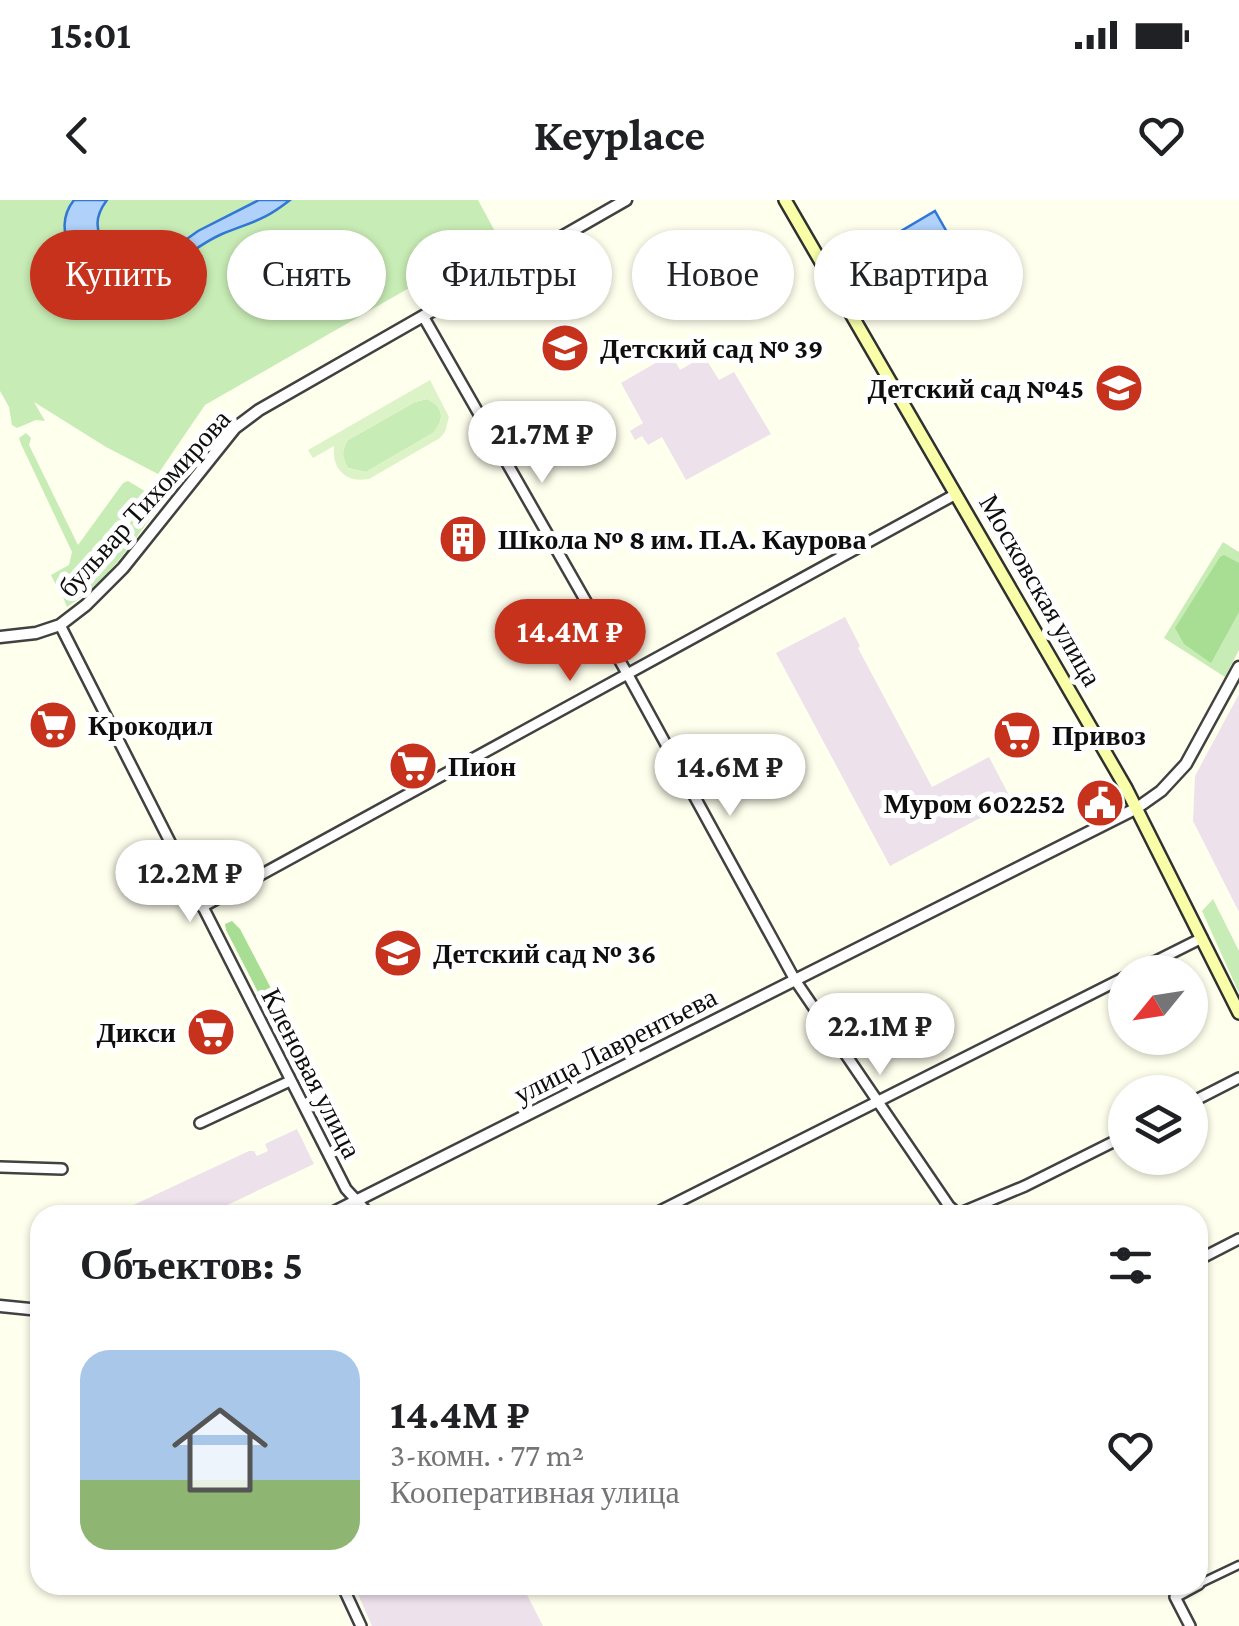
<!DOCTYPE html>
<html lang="ru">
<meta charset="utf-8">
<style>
:root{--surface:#fff;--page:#f2f2f2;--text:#202124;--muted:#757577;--accent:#c7321c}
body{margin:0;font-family:"Crimson Pro",serif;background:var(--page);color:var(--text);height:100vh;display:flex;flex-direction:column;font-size:38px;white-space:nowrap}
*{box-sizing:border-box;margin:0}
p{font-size:32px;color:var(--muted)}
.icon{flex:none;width:55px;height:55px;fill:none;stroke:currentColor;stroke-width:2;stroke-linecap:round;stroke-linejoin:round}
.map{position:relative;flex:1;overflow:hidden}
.drawer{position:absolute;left:30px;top:1005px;width:1178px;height:390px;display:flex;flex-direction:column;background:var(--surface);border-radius:30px;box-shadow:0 2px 8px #0004}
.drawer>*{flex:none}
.guide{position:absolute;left:30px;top:30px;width:1180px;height:90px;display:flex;gap:20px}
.needle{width:65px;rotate:240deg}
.tools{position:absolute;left:1108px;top:755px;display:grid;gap:20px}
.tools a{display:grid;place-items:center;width:100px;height:100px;border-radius:50%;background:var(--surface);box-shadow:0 2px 8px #0004;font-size:50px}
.price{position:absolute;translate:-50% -85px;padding:0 22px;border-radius:35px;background:#fff;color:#222;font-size:32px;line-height:65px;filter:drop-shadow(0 2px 5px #0008)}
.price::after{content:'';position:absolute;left:50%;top:60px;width:30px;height:22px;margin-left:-15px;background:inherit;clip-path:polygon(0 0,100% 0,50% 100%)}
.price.on{background:var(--accent);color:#fff}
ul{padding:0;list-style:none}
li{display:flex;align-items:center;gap:30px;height:250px;padding:0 50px}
li span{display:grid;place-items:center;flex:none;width:280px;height:200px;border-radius:30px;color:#555}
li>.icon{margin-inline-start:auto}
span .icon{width:120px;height:120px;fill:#fffc;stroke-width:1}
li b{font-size:42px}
h2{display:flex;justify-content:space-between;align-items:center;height:120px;padding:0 50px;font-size:42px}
.tag{padding:0 35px;border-radius:45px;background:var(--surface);box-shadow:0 2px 8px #0004;font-size:35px;line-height:90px}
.tag.on{background:var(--accent);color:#fff}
.status{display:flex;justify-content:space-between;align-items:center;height:70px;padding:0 50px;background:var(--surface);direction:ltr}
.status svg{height:28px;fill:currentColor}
header{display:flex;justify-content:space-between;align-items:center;height:130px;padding:0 50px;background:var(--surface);font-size:45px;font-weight:700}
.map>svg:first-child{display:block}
</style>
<div class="status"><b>15:01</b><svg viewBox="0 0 49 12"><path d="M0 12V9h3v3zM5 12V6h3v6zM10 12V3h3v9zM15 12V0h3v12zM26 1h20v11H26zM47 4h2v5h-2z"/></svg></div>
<header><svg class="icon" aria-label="back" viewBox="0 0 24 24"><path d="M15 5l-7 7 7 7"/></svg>Keyplace<svg class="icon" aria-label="heart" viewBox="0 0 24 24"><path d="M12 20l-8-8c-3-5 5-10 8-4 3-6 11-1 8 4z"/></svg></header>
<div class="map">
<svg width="1239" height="1426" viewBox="0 0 1239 1426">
<rect width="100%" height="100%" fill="#ffe"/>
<path fill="#ede1ec" d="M 671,154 L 680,170 L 704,156 L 719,180 L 734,172 L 771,234 L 686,280 L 662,237 L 648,245 L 642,236 L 635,240 L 630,231 L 643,223 L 621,183 Z
M 845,417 L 860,446 L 858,448 L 932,587 L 989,557 L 1012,601 L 890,666 L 776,453 Z
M 1239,494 L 1239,712 L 1193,621 L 1195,576 Z
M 297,929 L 314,964 L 206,1015 L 112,1015 L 249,951 L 254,951 L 257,956 L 268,951 L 265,944 Z
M 354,1385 L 522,1385 L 543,1426 L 372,1426 Z"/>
<path fill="#c8ecb5" d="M 0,0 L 478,0 L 498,37 L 205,205 L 158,274 L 106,247 L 34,202 L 45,221 L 36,220 L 17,228 L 12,225 L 9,207 L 0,191 Z
M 427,199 C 444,207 445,219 433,233 L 366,272 L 348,268 C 342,257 341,251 348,240 L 415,202 Z
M 26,233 L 31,238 L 29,245 L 78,345 L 123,283 L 128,281 L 148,293 L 72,387 L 60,393 L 51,375 L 69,365 L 72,352 L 21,244 L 19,238 Z
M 152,296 L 157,299 L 157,309 C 131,345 106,383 67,407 L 63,397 L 75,389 Z
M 1223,342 L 1239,352 L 1239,450 L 1225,477 L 1164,438 Z
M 1213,699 L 1239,751 L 1239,793 L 1202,711 Z"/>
<path fill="#a8de93" d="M 1224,355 L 1239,363 L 1239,412 L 1211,463 L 1184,444 L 1175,428 L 1220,357 Z
M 232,721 L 240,729 L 309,861 L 309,868 L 302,871 L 295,864 L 226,730 L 225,724 Z"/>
<path fill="#dcf3c8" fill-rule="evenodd" d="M 430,180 L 449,217 L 445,232 L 440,238 L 369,279 C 346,283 332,270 334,246 L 313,258 L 308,250 ZM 426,199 C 444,207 445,219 433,233 L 366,272 L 348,268 C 342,257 341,251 348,240 L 415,202 Z"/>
<path fill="#afd1fa" stroke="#3177d6" stroke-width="2.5" d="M 74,0 L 107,0 C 94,17 95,30 106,47 L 141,55 L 170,51 L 198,31 L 259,0 L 290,0 C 262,22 253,21 222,34 C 182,51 144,101 99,75 C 88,70 76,60 71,50 C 62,33 62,15 74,0 Z
M 935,11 L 969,71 L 908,105 L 874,47 Z"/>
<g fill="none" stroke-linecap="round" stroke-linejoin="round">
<g stroke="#414141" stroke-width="11">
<path id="pedestrian" d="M 1199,1384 L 1239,1365"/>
</g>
<g stroke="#414141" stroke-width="14">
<path id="minor" d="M 423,116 L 628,475 L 795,780 L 949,1006 L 959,1015
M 60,425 L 346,989 L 370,1015
M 202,707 L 956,294
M 1134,772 L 1202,738
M 1190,903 L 1239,878
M 200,923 L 290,881
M 0,967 L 62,969
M 958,1014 L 1025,986 L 1125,936
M 652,1015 L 1125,777
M 1198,1060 L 1239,1039
M 342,1385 L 361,1426
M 1190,1426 L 1175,1397 L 1199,1384"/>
</g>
<g stroke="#414141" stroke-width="15">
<path id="tertiary" d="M 0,437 L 36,433 L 60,425 L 86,405 L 123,368 L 235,228 L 259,210 L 626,0
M 328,1015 L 1137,608 L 1161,591 L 1186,564 L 1239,467
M 0,1106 L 40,1110"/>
</g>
<g stroke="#303030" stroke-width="16">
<path id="secondary" d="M 785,0 L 1126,588 L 1239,813"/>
</g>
<use href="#pedestrian" stroke="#fff" stroke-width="6"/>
<use href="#minor" stroke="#fff" stroke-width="9"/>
<use href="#tertiary" stroke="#fff" stroke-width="10"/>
<use href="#secondary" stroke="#f9ffa9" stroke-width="11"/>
</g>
<defs>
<g id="school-disc" transform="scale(2.5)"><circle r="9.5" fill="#c7321c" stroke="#fff"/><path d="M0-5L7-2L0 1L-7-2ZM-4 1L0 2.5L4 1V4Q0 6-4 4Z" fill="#fff"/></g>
<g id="building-disc" transform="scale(2.5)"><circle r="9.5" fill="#c7321c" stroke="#fff"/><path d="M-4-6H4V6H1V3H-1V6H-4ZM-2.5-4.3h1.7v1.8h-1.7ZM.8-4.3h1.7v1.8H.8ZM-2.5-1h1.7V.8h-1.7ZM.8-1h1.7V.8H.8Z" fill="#fff"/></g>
<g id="supermarket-disc" transform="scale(2.5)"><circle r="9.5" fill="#c7321c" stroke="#fff"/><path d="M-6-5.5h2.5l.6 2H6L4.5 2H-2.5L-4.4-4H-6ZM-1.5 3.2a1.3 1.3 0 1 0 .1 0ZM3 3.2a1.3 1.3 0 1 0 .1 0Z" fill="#fff"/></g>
<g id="civic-disc" transform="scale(2.5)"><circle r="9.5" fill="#c7321c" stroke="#fff"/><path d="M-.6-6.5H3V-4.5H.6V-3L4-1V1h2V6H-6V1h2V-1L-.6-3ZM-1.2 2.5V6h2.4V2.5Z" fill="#fff"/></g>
</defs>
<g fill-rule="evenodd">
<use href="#school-disc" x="565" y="148"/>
<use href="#school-disc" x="1119" y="188"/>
<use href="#building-disc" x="463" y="339"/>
<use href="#supermarket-disc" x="53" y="525"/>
<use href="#supermarket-disc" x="1017" y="535"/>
<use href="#supermarket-disc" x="413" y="566"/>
<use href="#civic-disc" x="1100" y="603"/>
<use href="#school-disc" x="398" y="753"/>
<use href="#supermarket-disc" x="211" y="832"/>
</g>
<g text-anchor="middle" stroke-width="10" stroke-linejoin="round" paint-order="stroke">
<g font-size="28" font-weight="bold" fill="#0e0e0e" stroke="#fff" text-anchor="start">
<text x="600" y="158">Детский сад № 39</text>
<text x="1084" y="198" text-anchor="end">Детский сад №45</text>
<text x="498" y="349">Школа № 8 им. П.А. Каурова</text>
<text x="88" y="535">Крокодил</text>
<text x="1052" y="545">Привоз</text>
<text x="448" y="576">Пион</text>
<text x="1065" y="613" text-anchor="end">Муром 602252</text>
<text x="433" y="763">Детский сад № 36</text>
<text x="176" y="842" text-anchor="end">Дикси</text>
</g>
<g font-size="28" fill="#0e0e0e" stroke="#fff">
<text transform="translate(144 303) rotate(-48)" y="10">бульвар Тихомирова</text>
<text transform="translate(1041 390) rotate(60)" y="10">Московская улица</text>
<text transform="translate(615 845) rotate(-27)" y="10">улица Лаврентьева</text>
<text transform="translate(312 873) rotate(63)" y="10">Кленовая улица</text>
</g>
</g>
</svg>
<div class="tools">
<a><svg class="needle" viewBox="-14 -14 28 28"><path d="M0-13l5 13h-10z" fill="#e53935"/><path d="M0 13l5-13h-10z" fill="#757577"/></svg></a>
<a><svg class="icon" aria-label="layers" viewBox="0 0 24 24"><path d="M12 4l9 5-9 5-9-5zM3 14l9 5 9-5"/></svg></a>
</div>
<b class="price" style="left:542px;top:286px">21.7M ₽</b>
<b class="price on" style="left:570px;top:484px">14.4M ₽</b>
<b class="price" style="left:730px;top:619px">14.6M ₽</b>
<b class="price" style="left:190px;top:725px">12.2M ₽</b>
<b class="price" style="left:880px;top:878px">22.1M ₽</b>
<div class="guide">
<a class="tag on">Купить</a>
<a class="tag">Снять</a>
<a class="tag">Фильтры</a>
<a class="tag">Новое</a>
<a class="tag">Квартира</a>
</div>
<section class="drawer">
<h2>Объектов: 5<svg class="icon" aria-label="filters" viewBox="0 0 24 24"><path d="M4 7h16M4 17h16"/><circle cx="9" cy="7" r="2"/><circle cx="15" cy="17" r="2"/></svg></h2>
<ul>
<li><span style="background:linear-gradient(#a9c7e8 65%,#8fb573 0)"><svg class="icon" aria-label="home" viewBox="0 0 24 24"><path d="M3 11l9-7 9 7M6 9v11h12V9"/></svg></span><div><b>14.4M ₽</b><p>3-комн. · 77 m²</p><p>Кооперативная улица</p></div><svg class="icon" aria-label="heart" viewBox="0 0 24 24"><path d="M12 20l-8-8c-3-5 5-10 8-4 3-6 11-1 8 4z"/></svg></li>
</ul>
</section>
</div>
